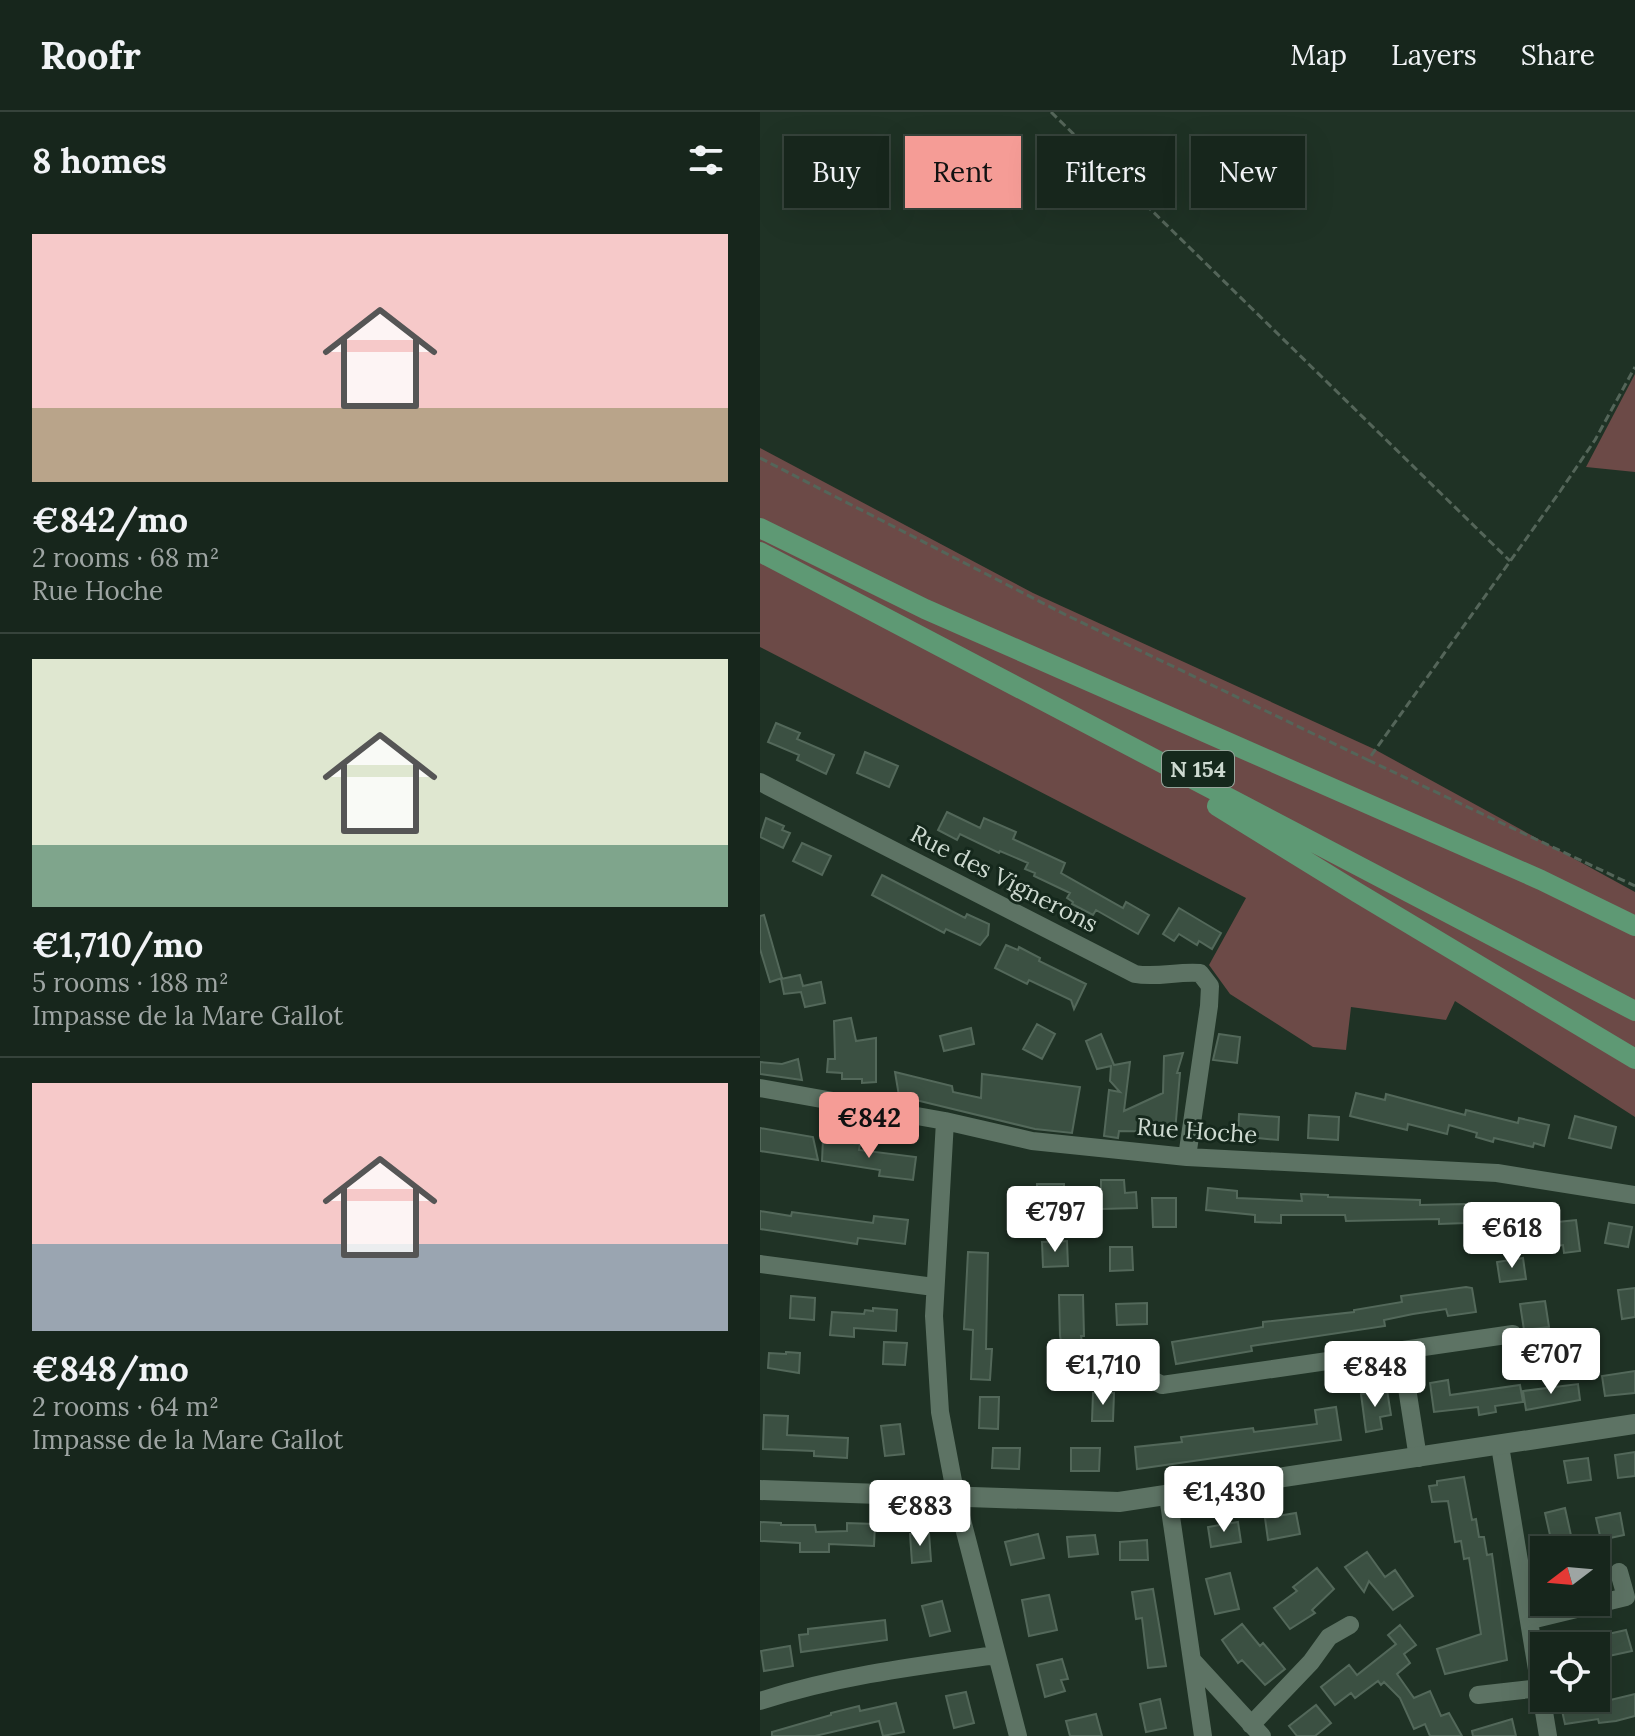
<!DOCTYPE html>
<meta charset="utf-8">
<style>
:root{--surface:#17261c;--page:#243229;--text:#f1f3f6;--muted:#9ea5a3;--line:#36433b;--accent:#f59c96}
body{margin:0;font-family:Lora,serif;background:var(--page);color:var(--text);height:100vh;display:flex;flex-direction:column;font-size:30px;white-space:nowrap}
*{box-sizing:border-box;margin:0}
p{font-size:26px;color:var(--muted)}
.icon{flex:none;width:44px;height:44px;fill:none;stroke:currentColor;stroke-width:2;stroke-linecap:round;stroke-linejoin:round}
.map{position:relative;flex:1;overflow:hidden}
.sheet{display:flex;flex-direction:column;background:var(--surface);width:760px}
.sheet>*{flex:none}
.guide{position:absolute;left:24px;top:24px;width:730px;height:72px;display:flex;gap:16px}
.needle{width:52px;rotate:254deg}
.buttons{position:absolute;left:770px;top:1424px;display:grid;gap:16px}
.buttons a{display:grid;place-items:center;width:80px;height:80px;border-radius:0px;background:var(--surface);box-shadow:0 8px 32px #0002,0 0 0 2px var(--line);font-size:40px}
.price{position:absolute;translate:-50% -68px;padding:0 18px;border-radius:8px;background:#fff;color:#222;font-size:26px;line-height:52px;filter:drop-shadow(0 2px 4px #0008)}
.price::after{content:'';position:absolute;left:50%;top:48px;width:24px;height:18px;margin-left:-12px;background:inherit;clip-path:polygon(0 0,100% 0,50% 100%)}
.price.current{background:var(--accent);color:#111}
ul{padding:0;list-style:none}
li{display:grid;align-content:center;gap:16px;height:424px;padding:0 32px}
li+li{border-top:2px solid var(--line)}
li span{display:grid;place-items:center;height:248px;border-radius:0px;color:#555}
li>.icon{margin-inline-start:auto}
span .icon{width:144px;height:144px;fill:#fffc;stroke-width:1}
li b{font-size:34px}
h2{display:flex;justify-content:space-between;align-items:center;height:96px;padding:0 32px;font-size:34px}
.pill{padding:0 28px;border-radius:0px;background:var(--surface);box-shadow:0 8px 32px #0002,0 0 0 2px var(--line);font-size:28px;line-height:72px}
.pill.current{background:var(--accent);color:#111}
header{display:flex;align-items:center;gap:48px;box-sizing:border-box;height:112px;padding:0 40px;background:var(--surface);border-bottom:2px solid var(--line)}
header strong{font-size:38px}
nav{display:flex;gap:44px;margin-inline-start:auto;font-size:28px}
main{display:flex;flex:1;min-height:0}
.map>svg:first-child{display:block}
</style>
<header>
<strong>Roofr</strong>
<nav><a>Map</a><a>Layers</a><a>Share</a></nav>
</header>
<main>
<section class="sheet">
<h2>8 homes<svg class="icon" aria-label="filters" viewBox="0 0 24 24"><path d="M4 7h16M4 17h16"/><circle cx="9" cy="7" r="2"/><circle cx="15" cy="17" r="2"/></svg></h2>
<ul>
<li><span style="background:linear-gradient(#f6c9c9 70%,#b9a48a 0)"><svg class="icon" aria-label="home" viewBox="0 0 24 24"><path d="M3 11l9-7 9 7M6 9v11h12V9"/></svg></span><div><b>€842/mo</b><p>2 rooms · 68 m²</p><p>Rue Hoche</p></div></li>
<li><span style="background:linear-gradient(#dfe7d0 75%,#7fa58c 0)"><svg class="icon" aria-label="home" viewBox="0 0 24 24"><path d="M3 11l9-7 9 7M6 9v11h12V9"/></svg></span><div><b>€1,710/mo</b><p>5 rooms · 188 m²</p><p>Impasse de la Mare Gallot</p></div></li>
<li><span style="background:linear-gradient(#f6c9c9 65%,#9aa5b1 0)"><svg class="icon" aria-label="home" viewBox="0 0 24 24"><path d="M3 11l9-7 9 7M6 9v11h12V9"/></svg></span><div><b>€848/mo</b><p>2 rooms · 64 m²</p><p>Impasse de la Mare Gallot</p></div></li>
</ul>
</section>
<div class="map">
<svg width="875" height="1624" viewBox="0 0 875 1624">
<rect width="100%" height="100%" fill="#1f3225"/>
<path fill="#6c4a47" d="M 875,262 L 875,360 L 826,355 Z
M 0,336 L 273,481 L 614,637 L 875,780 L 875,1005 L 695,889 L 686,908 L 591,895 L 586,938 L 553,935 L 470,882 L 449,853 L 486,786 L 0,535 Z"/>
<path fill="#3b5042" stroke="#53685a" stroke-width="2" d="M 16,611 L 40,621 L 37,627 L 74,643 L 66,662 L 37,648 L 39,643 L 8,630 Z
M 105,640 L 138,654 L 129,675 L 97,661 Z
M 187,700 L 220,716 L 224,706 L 256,720 L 253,727 L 305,751 L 301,761 L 363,796 L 366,790 L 389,803 L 378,822 L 336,798 L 333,803 L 312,792 L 313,790 L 307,786 L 310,781 L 274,764 L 275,761 L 265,757 L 268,751 L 240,739 L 239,741 L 200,722 L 197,728 L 178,718 Z
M 6,706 L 24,714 L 22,718 L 30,721 L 23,736 L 0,725 Z
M 42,731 L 71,744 L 62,763 L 33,749 Z
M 122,763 L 205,806 L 207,802 L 229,812 L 228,823 L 220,833 L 186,817 L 184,821 L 112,783 Z
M 419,796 L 461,821 L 452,837 L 439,829 L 437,833 L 419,822 L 414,829 L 403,822 Z
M 4,803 L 22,866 L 10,870 L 0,837 L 0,804 Z
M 246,833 L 258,838 L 259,835 L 280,846 L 279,849 L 326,872 L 314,897 L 311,888 L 269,868 L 267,872 L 235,856 Z
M 40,863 L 43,874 L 61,870 L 65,891 L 45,895 L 41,880 L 24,882 L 21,867 Z
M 91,906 L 96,929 L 116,926 L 116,970 L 102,971 L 102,967 L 82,967 L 82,961 L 67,960 L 68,947 L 75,947 L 74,909 Z
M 277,912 L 295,922 L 282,947 L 263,937 Z
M 211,916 L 214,932 L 184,939 L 180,924 Z
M 341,922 L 354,953 L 370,950 L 364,999 L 403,981 L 404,944 L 423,941 L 417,961 L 420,961 L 415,1020 L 359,1019 L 358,1026 L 344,1024 L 349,978 L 360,980 L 350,969 L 351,954 L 337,957 L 326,929 Z
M 459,922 L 480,925 L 477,951 L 453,948 Z
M 38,947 L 42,968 L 0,962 L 0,950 L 22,952 Z
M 135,960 L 192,974 L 193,980 L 221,986 L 222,962 L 320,975 L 312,1021 L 275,1017 L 139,984 Z
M 596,981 L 625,988 L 626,982 L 705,1003 L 706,998 L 758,1011 L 759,1006 L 789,1013 L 784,1034 L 774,1031 L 773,1035 L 734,1026 L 733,1030 L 716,1025 L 717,1021 L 689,1013 L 687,1022 L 648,1012 L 647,1018 L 590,1004 Z
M 479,1002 L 519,1005 L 518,1028 L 478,1024 Z
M 549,1003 L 579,1005 L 578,1028 L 548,1026 Z
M 815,1004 L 856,1015 L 851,1036 L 809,1026 Z
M 0,1016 L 53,1025 L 58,1048 L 0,1039 Z
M 63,1027 L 100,1032 L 99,1038 L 156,1045 L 153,1068 L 119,1064 L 120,1058 L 62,1049 Z
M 341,1068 L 364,1068 L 365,1081 L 376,1080 L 377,1096 L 341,1097 Z
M 277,1072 L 304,1072 L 304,1093 L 277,1093 Z
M 448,1076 L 477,1079 L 477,1086 L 542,1089 L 541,1082 L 568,1083 L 568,1085 L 660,1088 L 660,1093 L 706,1092 L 706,1111 L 679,1112 L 679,1107 L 586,1109 L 585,1103 L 521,1103 L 521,1111 L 495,1110 L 495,1103 L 446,1098 Z
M 392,1086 L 416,1086 L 416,1115 L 393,1115 Z
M 731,1093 L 755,1097 L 753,1115 L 728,1112 Z
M 0,1099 L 31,1104 L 32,1100 L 113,1111 L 114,1104 L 148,1108 L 145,1132 L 98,1126 L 97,1132 L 0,1117 Z
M 816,1108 L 820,1139 L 804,1141 L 803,1133 L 791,1134 L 788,1111 Z
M 849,1111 L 872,1115 L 868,1135 L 845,1131 Z
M 307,1129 L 308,1154 L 283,1155 L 282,1130 Z
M 350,1135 L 372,1135 L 373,1158 L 350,1159 Z
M 208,1140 L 228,1141 L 226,1237 L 232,1237 L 230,1268 L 211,1267 L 213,1218 L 204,1217 Z
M 763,1146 L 766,1167 L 740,1170 L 737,1150 Z
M 706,1175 L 712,1176 L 716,1200 L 688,1204 L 686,1197 L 653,1202 L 624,1208 L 625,1214 L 491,1234 L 492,1239 L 416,1252 L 412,1230 L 503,1215 L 503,1210 L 594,1200 L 594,1198 L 642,1190 L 641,1184 Z
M 875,1176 L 875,1205 L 862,1207 L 858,1178 Z
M 299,1183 L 323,1183 L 324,1224 L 321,1224 L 328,1263 L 308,1266 L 300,1224 Z
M 31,1184 L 55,1186 L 54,1208 L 30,1206 Z
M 785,1189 L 789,1215 L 764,1218 L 760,1192 Z
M 387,1191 L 387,1212 L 357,1213 L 356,1192 Z
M 113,1196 L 137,1198 L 136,1219 L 94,1216 L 94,1225 L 70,1223 L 72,1200 L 104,1202 L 105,1198 L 113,1199 Z
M 124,1230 L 147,1231 L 145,1253 L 123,1252 Z
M 26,1240 L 40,1241 L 39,1261 L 8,1256 L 9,1241 L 26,1242 Z
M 875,1259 L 875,1281 L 845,1284 L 842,1264 Z
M 688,1268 L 690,1283 L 760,1273 L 763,1290 L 735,1294 L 736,1300 L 719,1303 L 718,1295 L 674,1300 L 670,1271 Z
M 818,1272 L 820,1288 L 766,1298 L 763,1279 Z
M 627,1278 L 631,1303 L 620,1305 L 622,1317 L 606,1320 L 601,1282 Z
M 333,1281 L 354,1281 L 353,1309 L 332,1309 Z
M 220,1285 L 239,1285 L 238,1317 L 219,1316 Z
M 576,1295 L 581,1328 L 377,1357 L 375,1335 L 422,1330 L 421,1325 L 446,1322 L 493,1316 L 494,1320 L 557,1312 L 555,1298 Z
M 4,1303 L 28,1304 L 27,1323 L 88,1326 L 87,1346 L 54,1344 L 54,1339 L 3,1337 Z
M 140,1312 L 144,1342 L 125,1344 L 121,1314 Z
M 233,1336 L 260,1336 L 259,1357 L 232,1356 Z
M 311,1336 L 340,1336 L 339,1359 L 311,1359 Z
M 875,1340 L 875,1364 L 858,1366 L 855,1343 Z
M 828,1346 L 831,1368 L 808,1371 L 804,1349 Z
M 704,1365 L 712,1408 L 716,1407 L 719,1425 L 724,1425 L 727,1443 L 732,1442 L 747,1548 L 685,1562 L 677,1537 L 721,1522 L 709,1446 L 704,1447 L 701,1429 L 695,1430 L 688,1389 L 672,1390 L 669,1374 L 677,1373 L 677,1369 Z
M 805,1396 L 812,1428 L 792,1432 L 785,1401 Z
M 536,1401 L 540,1422 L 508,1428 L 505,1406 Z
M 860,1401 L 864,1423 L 841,1428 L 836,1406 Z
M 0,1410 L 21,1411 L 21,1413 L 55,1413 L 56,1420 L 87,1419 L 87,1411 L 115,1412 L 114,1434 L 69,1432 L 69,1440 L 40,1440 L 40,1431 L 0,1429 Z
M 478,1410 L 481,1430 L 451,1435 L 448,1415 Z
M 169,1421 L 171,1449 L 152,1451 L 150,1422 Z
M 278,1422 L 284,1446 L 251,1453 L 245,1430 Z
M 335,1423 L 338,1442 L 309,1445 L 307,1425 Z
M 387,1428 L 388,1448 L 360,1448 L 360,1430 Z
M 607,1440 L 625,1465 L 635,1458 L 653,1484 L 633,1498 L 609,1469 L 604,1480 L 585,1455 Z
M 557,1456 L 574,1477 L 552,1498 L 555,1501 L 530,1517 L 514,1496 L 537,1479 L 533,1475 Z
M 470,1461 L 479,1497 L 455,1502 L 446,1467 Z
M 393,1477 L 406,1554 L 388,1556 L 382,1506 L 376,1507 L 372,1480 Z
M 289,1483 L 297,1518 L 269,1524 L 262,1488 Z
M 182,1489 L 190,1519 L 170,1524 L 162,1494 Z
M 125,1508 L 127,1528 L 41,1540 L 39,1523 L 48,1522 L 48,1517 Z
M 482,1512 L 500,1534 L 503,1531 L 525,1557 L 505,1573 L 482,1548 L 478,1551 L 462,1528 Z
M 640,1513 L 656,1533 L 644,1542 L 650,1551 L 637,1562 L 654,1586 L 670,1579 L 681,1604 L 689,1601 L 702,1624 L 670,1624 L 665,1612 L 654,1617 L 640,1586 L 624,1570 L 621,1573 L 618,1569 L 595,1586 L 591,1581 L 575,1593 L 561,1575 L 589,1553 L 597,1563 L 636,1532 L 628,1523 Z
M 866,1518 L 872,1539 L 844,1545 L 839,1524 Z
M 30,1534 L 33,1554 L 4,1559 L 1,1539 Z
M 302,1547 L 308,1567 L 301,1568 L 305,1579 L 285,1585 L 277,1553 Z
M 206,1580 L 214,1611 L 194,1616 L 186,1584 Z
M 875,1582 L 875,1604 L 856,1609 L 839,1611 L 838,1607 L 805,1612 L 801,1594 L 841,1583 L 842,1590 Z
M 400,1587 L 406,1616 L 386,1620 L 380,1592 Z
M 136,1591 L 144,1620 L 123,1624 L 119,1609 L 55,1624 L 12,1624 L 12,1620 L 71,1603 L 71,1601 L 99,1594 L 100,1599 Z
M 556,1593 L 571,1611 L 555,1624 L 537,1624 L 529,1614 Z
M 336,1602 L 342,1624 L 310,1624 L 306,1609 Z
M 752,1607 L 756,1624 L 713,1624 L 712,1619 Z"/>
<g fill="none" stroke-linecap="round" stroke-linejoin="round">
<path stroke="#546559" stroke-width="3" stroke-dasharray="8 4" stroke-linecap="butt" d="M 291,0 L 750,449
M 0,346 L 306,503 L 608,648 L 801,378 L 835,328 L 875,255
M 608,648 L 875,774"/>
<path stroke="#5d7364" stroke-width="18" d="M 0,670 L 375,862 C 397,866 418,859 440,861 L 450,874 L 449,894 L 427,1045
M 0,976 L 185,1009 L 272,1029 L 427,1045 L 737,1061 L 875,1083
M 185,1009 L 174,1204 L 180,1300 L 196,1385 L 258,1624
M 0,1152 L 174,1175
M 641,1238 L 658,1346
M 383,1263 L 402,1273 L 753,1222
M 740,1334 L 788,1624
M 408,1384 L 443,1624
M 771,1508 L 866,1485 L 859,1460
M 433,1549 L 502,1624
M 718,1583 L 780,1576
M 0,1589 C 77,1564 157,1554 236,1543
M 491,1613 L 551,1550 L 569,1525 L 590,1513"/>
<path stroke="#5d7364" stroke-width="20" d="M 0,1378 L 359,1390 L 875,1312"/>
<path stroke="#5e9974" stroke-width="20" d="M 0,416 L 165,497 L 781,768 L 875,814
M 0,440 L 875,899
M 457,694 L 598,781 L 875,947"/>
</g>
<g text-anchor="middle" stroke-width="6" stroke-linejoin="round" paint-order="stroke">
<rect fill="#15281c" stroke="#96a59b" stroke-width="2" x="402" y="639" width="72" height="36" rx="6"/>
<g font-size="22" font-weight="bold" fill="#cedad1">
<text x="438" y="665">N 154</text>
</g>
<g font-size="24" fill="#cedad1" stroke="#15281c">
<text transform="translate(244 767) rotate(27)" y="8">Rue des Vignerons</text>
<text transform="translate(437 1019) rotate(4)" y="8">Rue Hoche</text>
</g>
</g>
</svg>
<div class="buttons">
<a><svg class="needle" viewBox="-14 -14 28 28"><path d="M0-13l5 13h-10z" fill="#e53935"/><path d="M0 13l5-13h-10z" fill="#9ea5a3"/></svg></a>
<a><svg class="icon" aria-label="locate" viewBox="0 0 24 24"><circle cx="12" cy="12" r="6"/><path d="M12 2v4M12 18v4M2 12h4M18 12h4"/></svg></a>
</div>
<b class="price current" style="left:109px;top:1048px">€842</b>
<b class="price" style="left:295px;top:1142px">€797</b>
<b class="price" style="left:752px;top:1158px">€618</b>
<b class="price" style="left:791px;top:1284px">€707</b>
<b class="price" style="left:343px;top:1295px">€1,710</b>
<b class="price" style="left:615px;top:1297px">€848</b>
<b class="price" style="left:464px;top:1422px">€1,430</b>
<b class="price" style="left:160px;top:1436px">€883</b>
<div class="guide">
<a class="pill">Buy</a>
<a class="pill current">Rent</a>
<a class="pill">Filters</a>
<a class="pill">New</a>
</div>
</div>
</main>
